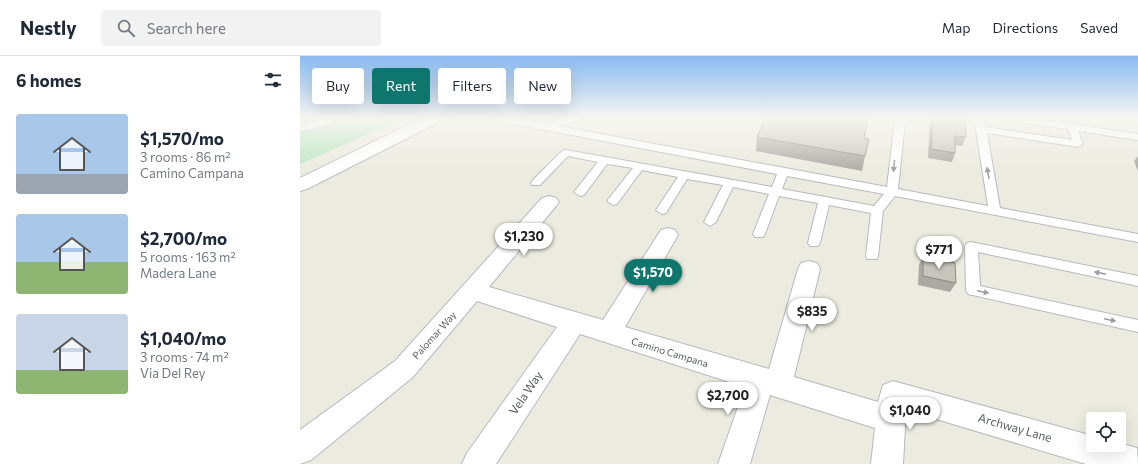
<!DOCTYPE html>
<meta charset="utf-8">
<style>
:root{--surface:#fff;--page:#f2f2f3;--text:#1f2937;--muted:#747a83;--line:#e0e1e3;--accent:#0f766e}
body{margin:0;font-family:Commissioner,sans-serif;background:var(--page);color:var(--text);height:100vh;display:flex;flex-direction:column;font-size:15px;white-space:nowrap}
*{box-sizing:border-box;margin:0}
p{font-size:13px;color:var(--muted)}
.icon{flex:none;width:22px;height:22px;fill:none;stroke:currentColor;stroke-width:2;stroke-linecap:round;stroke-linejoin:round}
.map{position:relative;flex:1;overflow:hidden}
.sheet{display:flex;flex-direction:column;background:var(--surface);width:300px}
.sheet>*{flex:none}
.hud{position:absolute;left:12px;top:12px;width:380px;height:36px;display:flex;gap:8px}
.controls{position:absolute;left:786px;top:356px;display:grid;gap:8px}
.controls a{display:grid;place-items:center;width:40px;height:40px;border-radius:4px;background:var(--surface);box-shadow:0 4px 16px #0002;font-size:20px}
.price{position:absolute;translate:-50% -34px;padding:0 9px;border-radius:14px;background:#fff;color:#222;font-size:13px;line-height:26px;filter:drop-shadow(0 1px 2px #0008)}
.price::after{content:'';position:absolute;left:50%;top:24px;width:12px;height:9px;margin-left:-6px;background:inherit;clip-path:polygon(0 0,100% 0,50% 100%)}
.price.active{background:var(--accent);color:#fff}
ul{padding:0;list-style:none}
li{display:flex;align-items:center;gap:12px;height:100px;padding:0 16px}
li span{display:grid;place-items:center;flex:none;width:112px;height:80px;border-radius:4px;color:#555}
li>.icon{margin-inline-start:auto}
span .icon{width:48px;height:48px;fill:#fffc;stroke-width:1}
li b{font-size:17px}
h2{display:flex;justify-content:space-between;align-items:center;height:48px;padding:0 16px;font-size:17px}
.pill{padding:0 14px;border-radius:4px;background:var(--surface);box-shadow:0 4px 16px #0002;font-size:14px;line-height:36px}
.pill.active{background:var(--accent);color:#fff}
header{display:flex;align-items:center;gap:24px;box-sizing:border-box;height:56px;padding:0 20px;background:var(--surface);border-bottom:1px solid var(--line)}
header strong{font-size:19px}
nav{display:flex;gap:22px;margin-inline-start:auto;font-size:14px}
.search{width:280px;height:36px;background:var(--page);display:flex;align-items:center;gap:10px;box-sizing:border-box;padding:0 14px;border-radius:4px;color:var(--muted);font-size:15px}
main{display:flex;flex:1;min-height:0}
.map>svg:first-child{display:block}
</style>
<header>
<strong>Nestly</strong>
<div class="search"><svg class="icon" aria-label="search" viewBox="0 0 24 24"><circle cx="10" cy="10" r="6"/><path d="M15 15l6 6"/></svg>Search here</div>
<nav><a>Map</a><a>Directions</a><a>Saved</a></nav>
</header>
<main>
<section class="sheet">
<h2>6 homes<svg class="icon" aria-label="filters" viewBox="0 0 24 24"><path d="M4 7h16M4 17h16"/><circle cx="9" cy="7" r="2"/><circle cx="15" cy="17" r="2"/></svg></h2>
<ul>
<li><span style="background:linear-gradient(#a9c7e8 75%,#9aa5b1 0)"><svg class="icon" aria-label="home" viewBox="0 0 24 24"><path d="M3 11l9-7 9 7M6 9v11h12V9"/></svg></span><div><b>$1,570/mo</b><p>3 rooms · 86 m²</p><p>Camino Campana</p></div></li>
<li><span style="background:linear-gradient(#a9c7e8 60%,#8fb573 0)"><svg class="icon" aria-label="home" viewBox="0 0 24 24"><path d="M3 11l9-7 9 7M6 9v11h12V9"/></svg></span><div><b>$2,700/mo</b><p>5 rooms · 163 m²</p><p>Madera Lane</p></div></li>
<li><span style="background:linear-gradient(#c9d6e8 70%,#8fb573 0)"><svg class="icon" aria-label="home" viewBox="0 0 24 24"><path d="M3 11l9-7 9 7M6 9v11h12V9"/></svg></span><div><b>$1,040/mo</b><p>3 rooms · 74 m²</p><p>Via Del Rey</p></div></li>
</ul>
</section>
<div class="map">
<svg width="838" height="408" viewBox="0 0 838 408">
<rect width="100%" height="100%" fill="#ecebdf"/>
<path fill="#bae5c0" d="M 0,61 L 108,61 L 0,108 Z"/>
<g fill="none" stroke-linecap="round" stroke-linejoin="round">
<g stroke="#b7b9bf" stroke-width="2">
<path id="lane" d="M 188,61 L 208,61 L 246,68 L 271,61 L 287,61 L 258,70 L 587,131 L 595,64 L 598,61 L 610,61 L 605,65 L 598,133 L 688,150 L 674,61 L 684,61 L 685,71 L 772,84 L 768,73 L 701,64 L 697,61 L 722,61 L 838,78 L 838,84 L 778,75 L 783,88 L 778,91 L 687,77 L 700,152 L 838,178 L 838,186 L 595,140 L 583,155 L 578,200 L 577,203 L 567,203 L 566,200 L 571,157 L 529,149 L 520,187 L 518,190 L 510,190 L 508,187 L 518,147 L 479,140 L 465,178 L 463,181 L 455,181 L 453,178 L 469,138 L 433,131 L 416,166 L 410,170 L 404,166 L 423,129 L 387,123 L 366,157 L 362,158 L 356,154 L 378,121 L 342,114 L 317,148 L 313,149 L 307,145 L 333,112 L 307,108 L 284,139 L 280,140 L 274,136 L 298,106 L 268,100 L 240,129 L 232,129 L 231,127 L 232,125 L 262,95 L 266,94 L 472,131 L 477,118 L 192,64 ZM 487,120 L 584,138 L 574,150 L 482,133 Z
M 29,63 L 34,66 L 32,68 L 0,75 L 0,69 Z
M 671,186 L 838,220 L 838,230 L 678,196 L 680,230 L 838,264 L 838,276 L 668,238 L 666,234 L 665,190 L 667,187 Z"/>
</g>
<g stroke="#b7b9bf" stroke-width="2">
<path id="street" d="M 249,140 L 256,142 L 259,146 L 256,150 L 189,231 L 303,264 L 361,174 L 368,172 L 375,174 L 378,179 L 325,271 L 469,313 L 498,213 L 501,207 L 509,205 L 517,207 L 520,213 L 494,321 L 578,346 L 583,329 L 593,325 L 793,380 L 793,389 L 819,389 L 819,387 L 837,392 L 838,408 L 786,408 L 606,354 L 603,408 L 571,408 L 575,372 L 470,339 L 450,408 L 418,408 L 445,331 L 280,278 L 196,408 L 162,408 L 167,397 L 257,271 L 177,245 L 113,321 L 11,404 L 0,408 L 0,374 L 95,305 L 242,142 Z"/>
</g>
<g stroke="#babcc4" stroke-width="2">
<path id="secondary" d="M 124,61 L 145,61 L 143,64 L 7,133 L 0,135 L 0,122 Z"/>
</g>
<use href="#lane" fill="#fff" fill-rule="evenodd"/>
<use href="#street" fill="#fff" fill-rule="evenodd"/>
<use href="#secondary" fill="#fff" fill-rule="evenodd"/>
</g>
<path fill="#aba9a2" d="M 630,61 L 664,61 L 666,81 L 662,90 L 655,89 L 655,97 L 652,106 L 628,102 Z
M 457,81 L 564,82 L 565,100 L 562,115 L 456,95 Z
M 838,100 L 838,115 L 834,105 Z
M 623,200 L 656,227 L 650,236 L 618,229 L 619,209 Z"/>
<path fill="#c7c5bc" stroke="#8b8a84" d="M 466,61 L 568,61 L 564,82 L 569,83 L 565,100 L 457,81 Z
M 633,61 L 664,61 L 666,81 L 655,80 L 655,97 L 631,93 Z
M 623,200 L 655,207 L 656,227 L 623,220 Z"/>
<defs><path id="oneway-solid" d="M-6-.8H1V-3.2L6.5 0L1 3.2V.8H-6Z"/></defs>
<g fill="#9b9da0">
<use href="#oneway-solid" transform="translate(594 110) rotate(96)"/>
<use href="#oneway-solid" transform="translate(688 117) rotate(-100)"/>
<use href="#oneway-solid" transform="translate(800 217) rotate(-168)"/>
<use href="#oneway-solid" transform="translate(683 236) rotate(12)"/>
<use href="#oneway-solid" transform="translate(810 264) rotate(12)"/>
</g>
<linearGradient id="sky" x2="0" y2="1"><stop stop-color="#89bbf1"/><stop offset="0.52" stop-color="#f6f6f1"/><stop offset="1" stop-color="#f6f6f1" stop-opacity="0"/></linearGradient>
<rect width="838" height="118" fill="url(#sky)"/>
<g text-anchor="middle" stroke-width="3.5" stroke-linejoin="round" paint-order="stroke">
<g font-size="10" fill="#585b61" stroke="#fff">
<text transform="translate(134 279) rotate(-48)" y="4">Palomar Way</text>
<text transform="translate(370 296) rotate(17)" y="4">Camino Campana</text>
</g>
<g font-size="12" fill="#585b61" stroke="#fff">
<text transform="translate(226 337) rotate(-56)" y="4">Vela Way</text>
<text transform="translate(715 372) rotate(16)" y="4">Archway Lane</text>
</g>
</g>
</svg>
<div class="controls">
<a><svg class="icon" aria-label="locate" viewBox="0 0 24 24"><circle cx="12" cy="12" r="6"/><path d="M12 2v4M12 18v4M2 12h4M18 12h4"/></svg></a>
</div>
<b class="price" style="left:224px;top:201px">$1,230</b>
<b class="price" style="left:639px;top:214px">$771</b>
<b class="price active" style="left:353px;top:237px">$1,570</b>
<b class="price" style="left:512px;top:276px">$835</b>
<b class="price" style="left:428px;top:360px">$2,700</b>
<b class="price" style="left:610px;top:375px">$1,040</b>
<div class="hud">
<a class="pill">Buy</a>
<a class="pill active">Rent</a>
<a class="pill">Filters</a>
<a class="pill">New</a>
</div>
</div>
</main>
